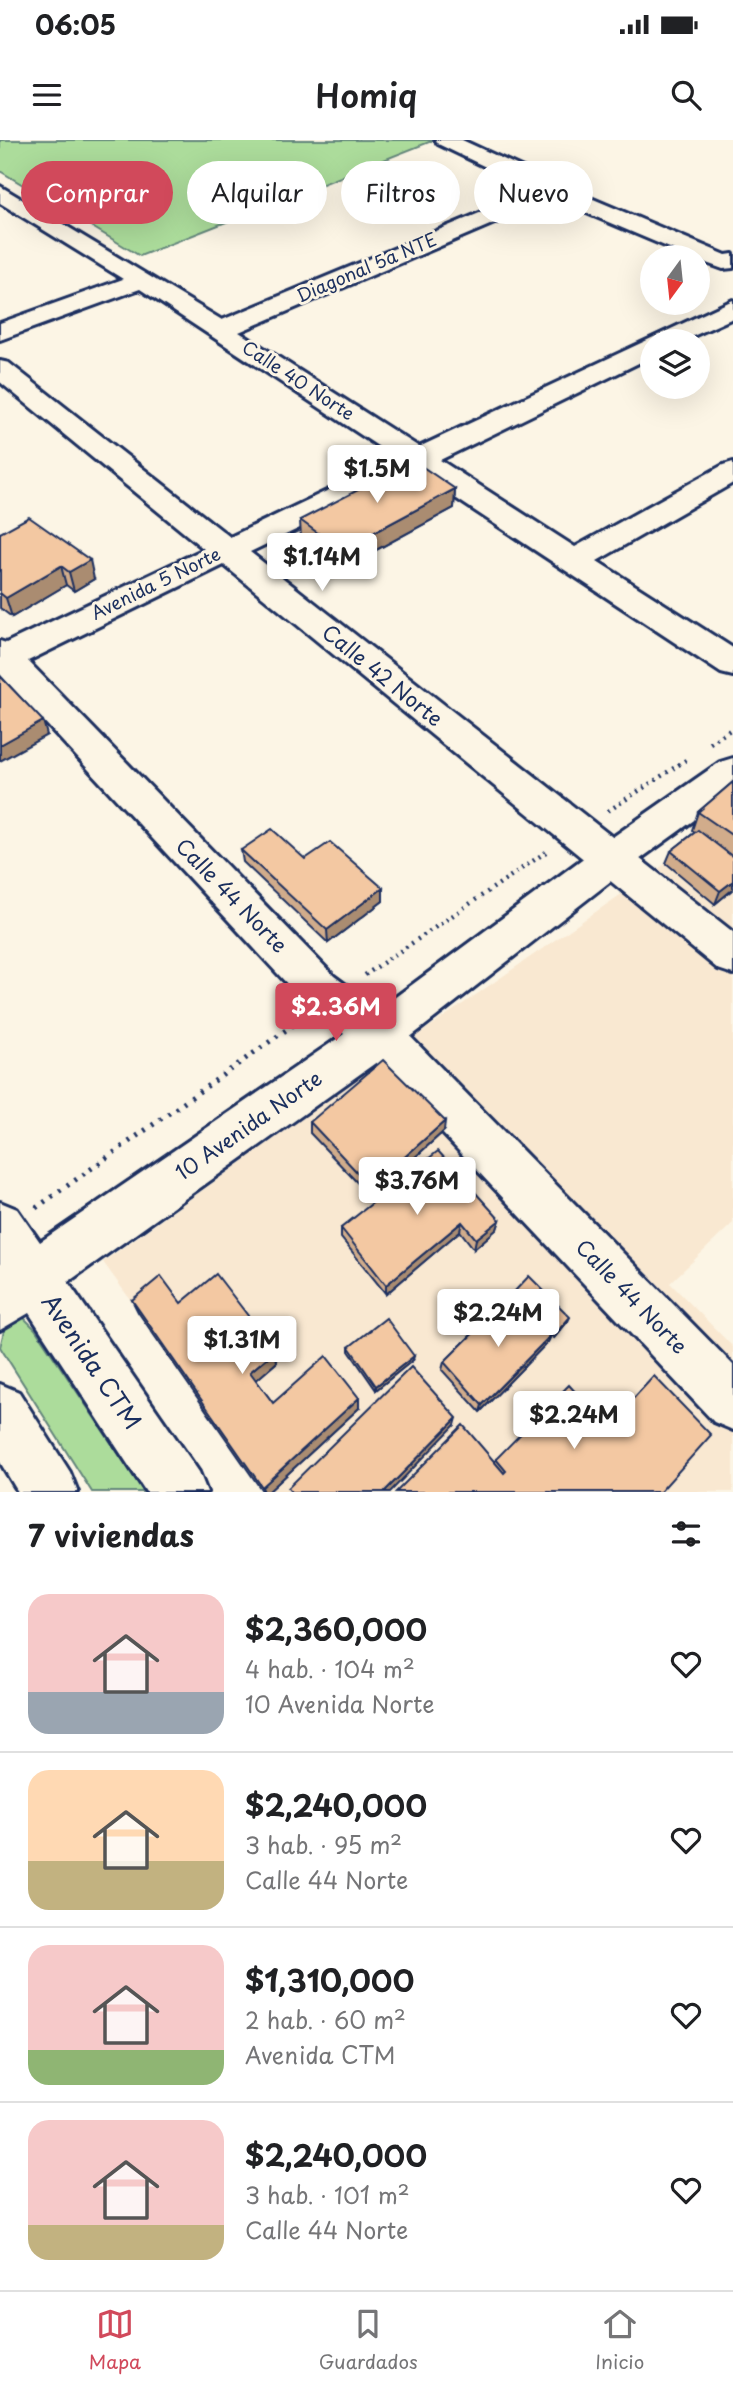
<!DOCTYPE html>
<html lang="es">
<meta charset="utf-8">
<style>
:root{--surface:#fff;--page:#f6f6f6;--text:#202124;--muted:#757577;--line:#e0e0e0;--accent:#d1495b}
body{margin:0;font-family:"Playpen Sans",sans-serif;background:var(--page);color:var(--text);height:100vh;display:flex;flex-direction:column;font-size:26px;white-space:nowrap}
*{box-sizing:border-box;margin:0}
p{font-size:23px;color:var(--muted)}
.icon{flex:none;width:38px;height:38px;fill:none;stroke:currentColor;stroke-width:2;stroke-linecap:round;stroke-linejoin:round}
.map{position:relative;height:1352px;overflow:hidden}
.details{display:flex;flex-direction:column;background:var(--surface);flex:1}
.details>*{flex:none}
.banner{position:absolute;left:21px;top:21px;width:691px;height:63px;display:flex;gap:14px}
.needle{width:46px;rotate:195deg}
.fabs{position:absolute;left:640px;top:105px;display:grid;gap:14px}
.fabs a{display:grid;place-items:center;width:70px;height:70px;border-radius:50%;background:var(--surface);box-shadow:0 7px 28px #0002;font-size:35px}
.price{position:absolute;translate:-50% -60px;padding:0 16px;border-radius:7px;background:#fff;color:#222;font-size:23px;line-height:46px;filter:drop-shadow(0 2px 4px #0008)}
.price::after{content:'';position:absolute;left:50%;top:42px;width:21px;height:16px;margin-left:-10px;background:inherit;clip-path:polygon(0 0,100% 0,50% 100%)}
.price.active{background:var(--accent);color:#fff}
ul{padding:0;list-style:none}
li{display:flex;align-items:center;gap:21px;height:175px;padding:0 28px}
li+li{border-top:2px solid var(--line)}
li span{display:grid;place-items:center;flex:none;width:196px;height:140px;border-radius:21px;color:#555}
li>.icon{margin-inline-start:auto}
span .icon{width:84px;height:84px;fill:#fffc;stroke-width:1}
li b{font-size:30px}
h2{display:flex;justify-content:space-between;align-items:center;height:84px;padding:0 28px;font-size:30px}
.chip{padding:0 24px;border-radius:32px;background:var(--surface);box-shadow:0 7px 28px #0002;font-size:24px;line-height:63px}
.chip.active{background:var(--accent);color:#fff}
.status{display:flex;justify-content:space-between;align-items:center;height:49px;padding:0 35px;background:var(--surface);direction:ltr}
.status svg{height:19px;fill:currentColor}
header{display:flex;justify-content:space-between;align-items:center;height:91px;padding:0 28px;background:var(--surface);font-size:32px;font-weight:600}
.menu{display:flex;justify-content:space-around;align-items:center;height:98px;border-top:2px solid var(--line);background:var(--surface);font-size:19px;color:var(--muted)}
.menu a{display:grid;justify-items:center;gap:4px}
.menu .active{color:var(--accent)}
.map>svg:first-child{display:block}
</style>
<div class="status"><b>06:05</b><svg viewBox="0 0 49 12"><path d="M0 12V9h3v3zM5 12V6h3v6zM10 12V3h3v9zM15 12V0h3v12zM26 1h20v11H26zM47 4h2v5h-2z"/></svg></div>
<header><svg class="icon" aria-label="menu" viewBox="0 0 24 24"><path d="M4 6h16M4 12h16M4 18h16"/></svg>Homiq<svg class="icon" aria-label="search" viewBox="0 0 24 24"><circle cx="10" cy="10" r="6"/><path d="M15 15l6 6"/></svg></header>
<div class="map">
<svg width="733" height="1352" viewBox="0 0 733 1352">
<rect width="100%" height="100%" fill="#fcf5e5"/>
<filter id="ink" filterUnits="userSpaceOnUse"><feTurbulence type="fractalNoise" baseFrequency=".0143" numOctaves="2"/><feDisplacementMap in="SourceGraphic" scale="14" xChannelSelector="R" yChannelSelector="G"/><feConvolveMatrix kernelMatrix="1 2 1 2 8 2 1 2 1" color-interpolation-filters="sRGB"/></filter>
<g filter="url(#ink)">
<path fill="#f9e8d1" d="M 733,677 L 733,1083 L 670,1143 L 733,1207 L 733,1352 L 270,1352 L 103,1122 L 422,892 Z"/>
<path fill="#acdc9b" stroke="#64867c" stroke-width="2" d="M 0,0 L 430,0 L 432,1 L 140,116 L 0,31 Z
M 22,1176 L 35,1189 L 144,1352 L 92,1352 L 0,1207 L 5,1187 Z"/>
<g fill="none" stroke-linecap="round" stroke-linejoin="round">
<g stroke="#1b2f5e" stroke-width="6">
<path id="street" d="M 552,43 L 560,45 L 563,50 L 560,55 L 239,192 L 419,307 L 733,160 L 733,178 L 682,201 L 653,201 L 653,216 L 440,320 L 575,407 L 723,325 L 733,322 L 733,343 L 597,421 L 733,508 L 733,536 L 721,533 L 416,332 L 250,412 L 733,792 L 733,834 L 718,829 L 224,425 L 28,521 L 334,836 L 395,881 L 733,1225 L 733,1290 L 714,1282 L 363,909 L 304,862 L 0,534 L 0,501 L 6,503 L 204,409 L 0,242 L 0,221 L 9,223 L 230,397 L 396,318 L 140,149 L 0,200 L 0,183 L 123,139 L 0,63 L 0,46 L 222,180 Z"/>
</g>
<g stroke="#1b2f5e" stroke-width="6">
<path id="secondary" d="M 435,0 L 462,0 L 560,45 L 726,115 L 733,114 L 733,128 L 723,129 L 698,120 L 698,117 L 691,117 L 544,55 L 438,4 Z
M 733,618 L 733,652 L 625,730 L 395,909 L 68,1142 L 199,1332 L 207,1352 L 146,1352 L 29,1173 L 0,1190 L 0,1062 L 17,1069 L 40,1102 L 363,881 L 597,708 L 720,622 Z
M 0,1244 L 19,1252 L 70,1332 L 78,1352 L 18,1352 L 0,1322 Z"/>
</g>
<path stroke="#1b2f5e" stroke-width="4.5" stroke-dasharray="2 5" stroke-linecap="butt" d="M 710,603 L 733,588
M 608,671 L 686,620
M 365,835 L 546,712"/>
<path stroke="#1b2f5e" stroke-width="5" stroke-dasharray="2.5 7" stroke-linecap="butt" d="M 36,1068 L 300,880"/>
<use href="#street" fill="#fcf5e5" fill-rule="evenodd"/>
<use href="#secondary" fill="#fcf5e5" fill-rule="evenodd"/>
</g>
<path fill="#d1ac8b" stroke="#1b2f5e" stroke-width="2" d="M 455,349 L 454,368 L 341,429 L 301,399 L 300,380 Z
M 0,393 L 94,439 L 74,451 L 66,445 L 12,477 L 0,468 Z
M 733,642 L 733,749 L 715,764 L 666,723 L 671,711 L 695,692 L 692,690 L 698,672 Z
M 241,710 L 305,719 L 383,748 L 383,761 L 328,803 L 243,722 Z
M 310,982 L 444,991 L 371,1057 L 310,993 Z
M 500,1080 L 497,1089 L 474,1109 L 460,1091 L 386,1154 L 341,1098 L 341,1088 Z
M 514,1152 L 568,1181 L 554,1198 L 551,1195 L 548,1202 L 480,1272 L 442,1230 L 444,1222 Z
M 132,1160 L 275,1211 L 277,1222 L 256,1240 L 273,1263 L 359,1268 L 268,1352 L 263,1352 L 138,1172 Z
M 349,1207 L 413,1220 L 376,1250 L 349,1211 Z
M 496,1319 L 660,1352 L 396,1352 L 495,1322 Z"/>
<path fill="#aa8c71" stroke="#1b2f5e" stroke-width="2" d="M 455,349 L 454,368 L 341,429 L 341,410 Z
M 90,420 L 94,439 L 74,451 L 69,432 Z
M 61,426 L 66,445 L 12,477 L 6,458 Z
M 43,581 L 47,595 L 0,621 L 0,605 Z
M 733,741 L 733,749 L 715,764 L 720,751 Z
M 383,748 L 383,761 L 328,803 L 327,790 Z
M 445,981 L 444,991 L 371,1057 L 371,1047 Z
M 500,1080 L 497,1089 L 474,1109 L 476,1099 Z
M 462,1082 L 460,1091 L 386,1154 L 386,1145 Z
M 570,1177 L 568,1181 L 554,1198 L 556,1193 Z
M 552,1194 L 548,1202 L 480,1272 L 482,1265 Z
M 275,1211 L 277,1222 L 253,1243 L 250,1232 Z
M 414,1216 L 413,1220 L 376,1250 L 376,1246 Z
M 359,1258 L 359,1268 L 268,1352 L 264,1352 L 262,1347 Z
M 457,1278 L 455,1285 L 390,1352 L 384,1352 Z"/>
<path fill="#f3c8a2" stroke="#1b2f5e" stroke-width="2" d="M 414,321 L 455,349 L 341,410 L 300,380 Z
M 29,377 L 90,420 L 69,432 L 61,426 L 6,458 L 0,453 L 0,393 Z
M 0,536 L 43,581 L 0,605 Z
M 733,642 L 733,696 L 698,672 Z
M 272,689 L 305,719 L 330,702 L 383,748 L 327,790 L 241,710 Z
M 698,690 L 733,717 L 733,741 L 720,751 L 671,711 Z
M 383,920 L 445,981 L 371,1047 L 310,982 Z
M 438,1011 L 500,1080 L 476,1099 L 462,1082 L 386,1145 L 341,1088 Z
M 216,1134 L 275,1211 L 250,1232 L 273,1263 L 326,1216 L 359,1258 L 262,1347 L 132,1160 L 161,1136 L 181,1163 Z
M 529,1136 L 570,1177 L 556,1193 L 514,1152 Z
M 514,1153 L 552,1194 L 482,1265 L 444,1222 Z
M 386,1178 L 414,1216 L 376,1246 L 349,1207 Z
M 411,1227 L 457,1278 L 384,1352 L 291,1352 L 288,1348 Z
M 654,1236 L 711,1295 L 660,1352 L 396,1352 L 463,1285 L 504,1333 L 506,1331 L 496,1319 L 569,1245 L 607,1287 Z"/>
</g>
<g text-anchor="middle" stroke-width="6" stroke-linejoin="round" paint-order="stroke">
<g font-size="18" fill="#1b2f5e" stroke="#fcf5e5">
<text transform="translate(367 128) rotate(-23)" y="6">Diagonal 5a NTE</text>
<text transform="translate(298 241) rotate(33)" y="6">Calle 40 Norte</text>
<text transform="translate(156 444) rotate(-26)" y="6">Avenida 5 Norte</text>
</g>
<g font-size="21" fill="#1b2f5e" stroke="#fcf5e5">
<text transform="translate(382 536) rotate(39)" y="7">Calle 42 Norte</text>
<text transform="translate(231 756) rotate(46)" y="7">Calle 44 Norte</text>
<text transform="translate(249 986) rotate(-35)" y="7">10 Avenida Norte</text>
<text transform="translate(631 1157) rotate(46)" y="7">Calle 44 Norte</text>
</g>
<g font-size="24" fill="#1b2f5e" stroke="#fcf5e5">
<text transform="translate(91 1222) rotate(56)" y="8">Avenida CTM</text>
</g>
</g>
</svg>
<div class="fabs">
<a><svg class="needle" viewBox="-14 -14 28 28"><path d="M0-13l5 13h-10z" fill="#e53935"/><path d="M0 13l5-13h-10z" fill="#757577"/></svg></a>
<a><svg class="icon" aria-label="layers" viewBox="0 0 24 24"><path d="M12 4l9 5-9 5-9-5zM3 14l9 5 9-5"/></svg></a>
</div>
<b class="price" style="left:377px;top:365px">$1.5M</b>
<b class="price" style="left:322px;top:453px">$1.14M</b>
<b class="price active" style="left:336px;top:903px">$2.36M</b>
<b class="price" style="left:417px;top:1077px">$3.76M</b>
<b class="price" style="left:498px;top:1209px">$2.24M</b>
<b class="price" style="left:242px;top:1236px">$1.31M</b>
<b class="price" style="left:574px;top:1311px">$2.24M</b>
<div class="banner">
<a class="chip active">Comprar</a>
<a class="chip">Alquilar</a>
<a class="chip">Filtros</a>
<a class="chip">Nuevo</a>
</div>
</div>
<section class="details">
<h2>7 viviendas<svg class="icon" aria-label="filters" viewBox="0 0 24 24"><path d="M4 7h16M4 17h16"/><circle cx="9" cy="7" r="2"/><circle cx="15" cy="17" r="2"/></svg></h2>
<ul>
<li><span style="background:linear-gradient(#f6c9c9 70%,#9aa5b1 0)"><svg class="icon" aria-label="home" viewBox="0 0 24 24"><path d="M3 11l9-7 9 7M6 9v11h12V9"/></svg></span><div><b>$2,360,000</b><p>4 hab. · 104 m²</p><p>10 Avenida Norte</p></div><svg class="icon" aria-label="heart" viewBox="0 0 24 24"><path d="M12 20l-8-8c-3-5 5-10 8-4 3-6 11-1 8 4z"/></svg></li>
<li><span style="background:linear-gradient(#ffd9b3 65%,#c2b280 0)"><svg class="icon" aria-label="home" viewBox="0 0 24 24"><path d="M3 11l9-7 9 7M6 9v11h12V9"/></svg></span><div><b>$2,240,000</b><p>3 hab. · 95 m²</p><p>Calle 44 Norte</p></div><svg class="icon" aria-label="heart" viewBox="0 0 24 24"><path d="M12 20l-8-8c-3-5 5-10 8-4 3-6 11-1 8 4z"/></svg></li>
<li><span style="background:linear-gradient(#f6c9c9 75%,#8fb573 0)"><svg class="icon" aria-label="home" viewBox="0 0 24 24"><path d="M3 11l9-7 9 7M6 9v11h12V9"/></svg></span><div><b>$1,310,000</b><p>2 hab. · 60 m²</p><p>Avenida CTM</p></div><svg class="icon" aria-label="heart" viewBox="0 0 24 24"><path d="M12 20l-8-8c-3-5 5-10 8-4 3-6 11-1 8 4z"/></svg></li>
<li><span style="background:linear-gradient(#f6c9c9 75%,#c2b280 0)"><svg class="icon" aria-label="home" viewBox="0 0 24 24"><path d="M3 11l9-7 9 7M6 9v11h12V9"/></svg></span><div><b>$2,240,000</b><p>3 hab. · 101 m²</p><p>Calle 44 Norte</p></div><svg class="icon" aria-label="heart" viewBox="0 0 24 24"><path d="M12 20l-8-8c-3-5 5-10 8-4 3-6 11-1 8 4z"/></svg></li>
</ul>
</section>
<nav class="menu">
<a class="active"><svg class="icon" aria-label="map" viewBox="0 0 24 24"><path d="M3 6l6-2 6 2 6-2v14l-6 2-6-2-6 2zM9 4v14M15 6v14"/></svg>Mapa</a>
<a><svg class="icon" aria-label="saved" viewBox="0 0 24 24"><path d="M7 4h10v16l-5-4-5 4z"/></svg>Guardados</a>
<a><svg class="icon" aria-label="home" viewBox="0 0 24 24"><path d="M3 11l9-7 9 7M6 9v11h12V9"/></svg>Inicio</a>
</nav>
